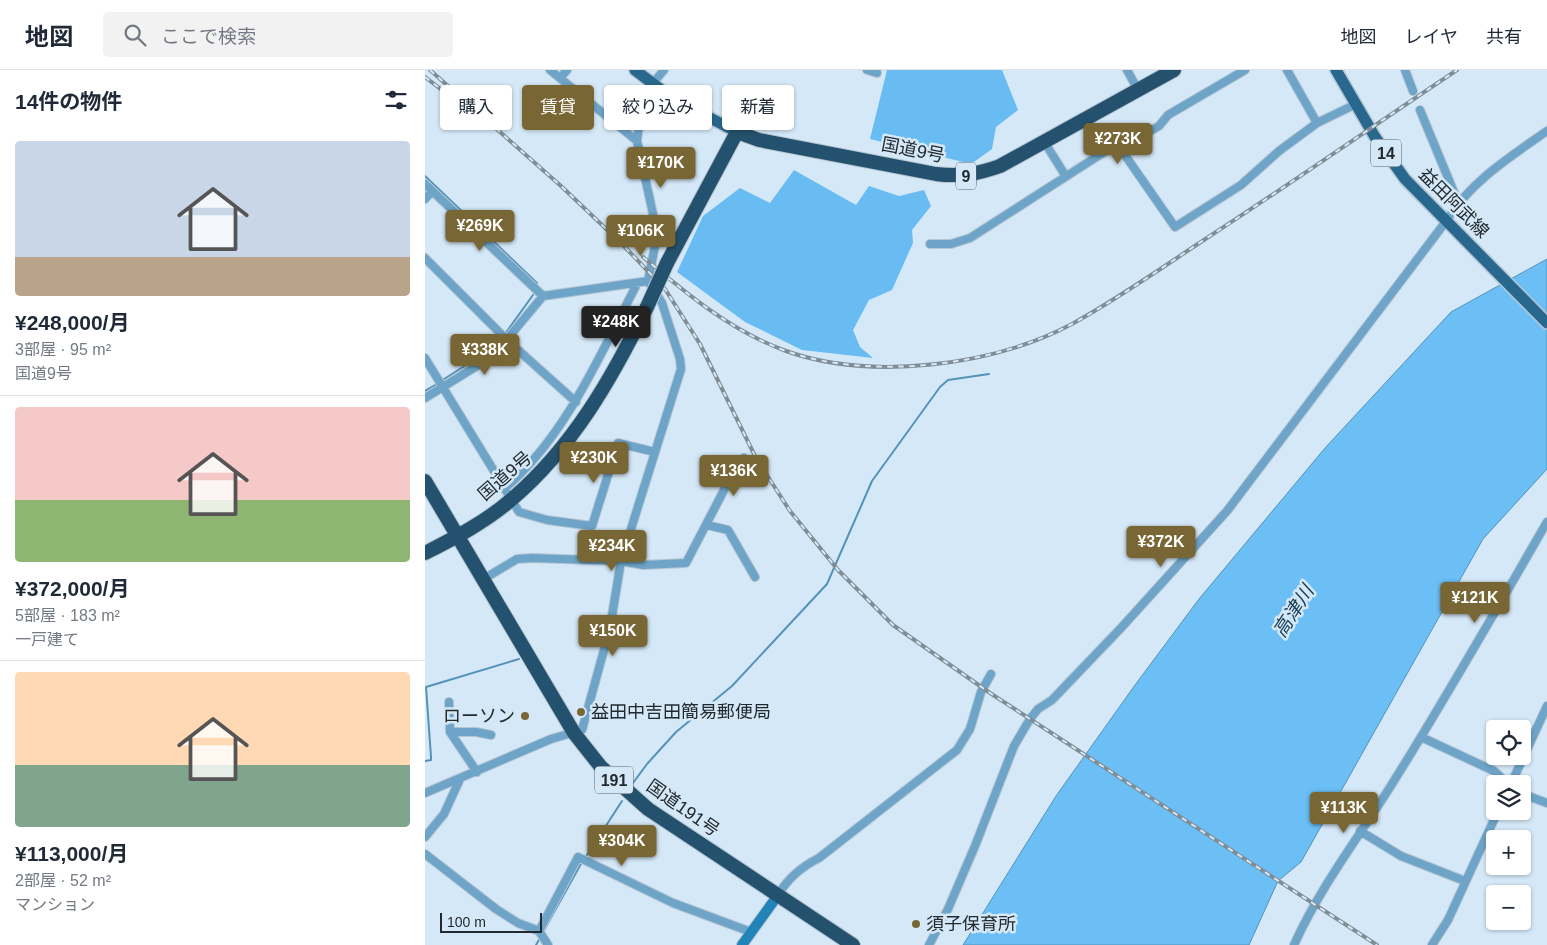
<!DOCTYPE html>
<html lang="ja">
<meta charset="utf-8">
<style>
:root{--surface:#fff;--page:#f2f2f3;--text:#1f2937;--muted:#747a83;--line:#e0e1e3;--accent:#796635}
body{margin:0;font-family:Arial,"Noto Sans JP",sans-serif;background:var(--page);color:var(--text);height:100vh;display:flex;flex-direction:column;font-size:19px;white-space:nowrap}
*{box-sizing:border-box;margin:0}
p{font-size:16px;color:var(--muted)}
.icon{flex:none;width:28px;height:28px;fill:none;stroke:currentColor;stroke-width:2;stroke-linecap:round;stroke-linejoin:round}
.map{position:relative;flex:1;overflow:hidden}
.drawer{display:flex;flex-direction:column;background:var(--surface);width:425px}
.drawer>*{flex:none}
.top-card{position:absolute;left:15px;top:15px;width:475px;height:45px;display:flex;gap:10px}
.controls{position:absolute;left:1061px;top:650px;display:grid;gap:10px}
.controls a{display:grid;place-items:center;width:45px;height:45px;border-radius:5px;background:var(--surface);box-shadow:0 1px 4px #0004;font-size:25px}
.scale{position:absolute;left:15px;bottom:12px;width:102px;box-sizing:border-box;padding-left:5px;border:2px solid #222a2f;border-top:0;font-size:14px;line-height:18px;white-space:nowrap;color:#222a2f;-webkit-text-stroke:4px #d5e8f7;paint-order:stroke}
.price{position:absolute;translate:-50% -42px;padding:0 11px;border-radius:5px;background:var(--accent);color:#fff;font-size:16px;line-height:32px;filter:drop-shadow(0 1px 2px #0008)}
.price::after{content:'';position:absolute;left:50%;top:30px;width:15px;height:11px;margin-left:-8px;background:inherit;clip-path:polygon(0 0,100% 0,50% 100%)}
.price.active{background:#222;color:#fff}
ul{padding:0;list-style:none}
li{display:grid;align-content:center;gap:10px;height:265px;padding:0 15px}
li+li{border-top:1px solid var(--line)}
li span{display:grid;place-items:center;height:155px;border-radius:5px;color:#555}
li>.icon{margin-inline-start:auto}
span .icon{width:90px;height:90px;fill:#fffc;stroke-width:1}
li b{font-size:21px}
h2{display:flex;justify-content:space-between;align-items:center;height:60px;padding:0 15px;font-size:21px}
.pill{padding:0 18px;border-radius:5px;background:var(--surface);box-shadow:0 1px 4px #0004;font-size:18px;line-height:45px}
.pill.active{background:var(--accent);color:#fff}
header{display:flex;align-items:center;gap:30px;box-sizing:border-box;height:70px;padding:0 25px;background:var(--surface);border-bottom:1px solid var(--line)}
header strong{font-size:24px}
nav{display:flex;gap:28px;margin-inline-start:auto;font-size:18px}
.search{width:350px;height:45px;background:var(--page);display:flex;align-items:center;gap:12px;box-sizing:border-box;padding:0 18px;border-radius:5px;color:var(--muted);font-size:19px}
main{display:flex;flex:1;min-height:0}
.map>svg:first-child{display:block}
</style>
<header>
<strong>地図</strong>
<div class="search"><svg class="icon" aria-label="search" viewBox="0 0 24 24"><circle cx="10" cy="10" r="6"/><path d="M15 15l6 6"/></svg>ここで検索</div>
<nav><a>地図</a><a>レイヤ</a><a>共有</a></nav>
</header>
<main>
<section class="drawer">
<h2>14件の物件<svg class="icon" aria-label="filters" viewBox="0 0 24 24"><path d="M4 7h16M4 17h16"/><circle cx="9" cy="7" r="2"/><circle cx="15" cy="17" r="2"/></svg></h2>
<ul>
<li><span style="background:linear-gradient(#c9d6e8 75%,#b9a48a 0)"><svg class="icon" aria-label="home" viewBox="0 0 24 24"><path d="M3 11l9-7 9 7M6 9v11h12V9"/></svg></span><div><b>¥248,000/月</b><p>3部屋 · 95 m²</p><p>国道9号</p></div></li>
<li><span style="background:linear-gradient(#f6c9c9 60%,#8fb573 0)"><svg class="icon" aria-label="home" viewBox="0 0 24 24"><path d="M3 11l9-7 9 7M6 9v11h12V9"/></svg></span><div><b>¥372,000/月</b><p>5部屋 · 183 m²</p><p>一戸建て</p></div></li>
<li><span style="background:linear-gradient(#ffd9b3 60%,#7fa58c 0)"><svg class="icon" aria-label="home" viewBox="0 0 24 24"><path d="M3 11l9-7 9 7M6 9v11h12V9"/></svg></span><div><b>¥113,000/月</b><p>2部屋 · 52 m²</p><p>マンション</p></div></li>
</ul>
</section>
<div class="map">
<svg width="1122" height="875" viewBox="0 0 1122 875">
<rect width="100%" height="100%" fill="#d5e8f7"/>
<path fill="#68bcf2" d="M 462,0 L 577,0 L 593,40 L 571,57 L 567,79 L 546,94 L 445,69 Z
M 369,100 L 431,135 L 444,116 L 474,126 L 499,120 L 506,136 L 487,160 L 488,173 L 467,220 L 444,230 L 428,260 L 435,277 L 448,288 L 377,280 L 320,252 L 252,202 L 278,146 L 315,118 L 345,133 Z"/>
<path fill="#6bbff5" stroke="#5592ba" d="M 1122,189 L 1122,399 L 1058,469 L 876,792 L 853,811 L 824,875 L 538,875 L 631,726 L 710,615 L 774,529 L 900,378 L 1026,242 Z"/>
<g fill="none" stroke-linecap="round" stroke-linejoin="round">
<path stroke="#5592ba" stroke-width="2" d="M 0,106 L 112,213
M 80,264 L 108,225
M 16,311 L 49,290 L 77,267
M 0,321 L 12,314
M 0,691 L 6,690 L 6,687 L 1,617 L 94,589
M 208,713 L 222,694 L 251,662 L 307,616 L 402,514 L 447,411 L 515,317 L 523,310 L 564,304
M 160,788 L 197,731
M 118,862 L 157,792
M 111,875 L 115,868"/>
<g stroke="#b5c6d3" stroke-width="10">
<path id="street" d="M 125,0 L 212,71
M 442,0 L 452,3
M 702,0 L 713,20
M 820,0 L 743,45 L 734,56 L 695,78 L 750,157 L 816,115 L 854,81 L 892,53 L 862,0
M 980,0 L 988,21
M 135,8 L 142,0
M 995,40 L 1033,132
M 892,53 L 931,34
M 620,73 L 640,105
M 0,114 L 118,226
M 0,129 L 7,121
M 231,171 L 254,170
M 505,174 L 526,174 L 545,168 L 687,77 L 695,78
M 0,188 L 83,271 L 151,332
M 0,288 L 94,442 L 122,450 L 167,456 L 193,373 L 230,382
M 0,328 L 68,286 L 118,226 L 223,211 L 231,171 L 230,153 L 212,71 L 218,25 L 239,0
M 79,419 C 142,365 174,286 212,214
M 282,455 L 303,460 L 330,507
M 57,510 L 92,489 L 107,488 L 196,491 L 218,495 L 261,493 L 310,399 L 319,388
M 24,632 L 25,662 L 52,702
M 25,662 L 51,662 L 66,665
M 996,667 L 1069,701 L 1083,714
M 1086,714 L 1122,636
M 0,723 L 126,669 L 157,660 L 185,558 L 196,491 L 256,299 L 255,289 L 237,233 L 223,211
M 1098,724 L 1122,733
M 935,761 L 976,786 L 1040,811
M 0,767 L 19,744 L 35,709
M 0,784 L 71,839 L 93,853 L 114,861 L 123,875
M 353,825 C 363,808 376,797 394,788 L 532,680 L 545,659 L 556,622 L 566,604
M 114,861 L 153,787 L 248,833 L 326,862
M 504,875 L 523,839 L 550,776 L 589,676 L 605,649 L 613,639 L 627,630 L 696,558 L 802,441 L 1022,150 C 1045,112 1086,86 1122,61
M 869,875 C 895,817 934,767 967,714 C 1021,628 1071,540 1122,452
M 1007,875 L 1023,850 L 1073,741"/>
</g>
<g stroke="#b5c6d3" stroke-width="12">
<path id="secondary" d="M 317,875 L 353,825"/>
</g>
<g stroke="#b5c6d3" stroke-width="14">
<path id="primary" d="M 210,0 L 247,28 L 312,62
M 911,0 L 950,67 L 980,109 L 1122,253"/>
</g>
<g stroke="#b5c6d3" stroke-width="16">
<path id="highway" d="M 242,193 L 312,62 L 334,70 L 511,104 C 535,107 553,104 575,96 L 749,0
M 0,411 L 149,663 L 176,697 L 223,739 L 428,875
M 0,483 C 30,468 62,451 87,429 C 148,377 187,308 222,237"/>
</g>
<use href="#street" stroke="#6ea4c8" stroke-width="8"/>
<use href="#secondary" stroke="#2283b8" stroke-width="10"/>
<use href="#primary" stroke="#29688e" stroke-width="11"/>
<use href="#highway" stroke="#24526e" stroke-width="14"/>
<g stroke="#7f8d97" stroke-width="4">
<path id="rail" d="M 5,0 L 136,116 L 196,173 L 240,219 L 275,274 L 331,388 L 365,441 L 413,500 L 468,555 L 565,623 L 952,875
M 0,7 L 26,27
M 218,187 C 262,224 306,261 361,281 C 446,311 568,296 647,254 C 696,227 742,194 788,164 C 871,110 951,54 1032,0"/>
</g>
<use href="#rail" stroke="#d5e8f7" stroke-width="2" stroke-dasharray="5.5" stroke-linecap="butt"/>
<g stroke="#b5c6d3" stroke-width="16" stroke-linecap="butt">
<path id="highway-bridge" d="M 222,237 L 242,193"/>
</g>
<use href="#highway-bridge" stroke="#24526e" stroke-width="14"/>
</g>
<g fill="#796635" stroke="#d5e8f7" stroke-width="2">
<circle cx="156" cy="642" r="5"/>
<circle cx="100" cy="646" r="5"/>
<circle cx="491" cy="854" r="5"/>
</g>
<g text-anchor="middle" stroke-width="5" stroke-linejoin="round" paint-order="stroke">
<g fill="#d5e8f7" stroke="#58636b" stroke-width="1">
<rect x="946" y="69.5" width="30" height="27" rx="4"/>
<rect x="531" y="92.5" width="20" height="27" rx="4"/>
<rect x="170" y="696.5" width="38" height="27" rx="4"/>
</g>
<g font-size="16" font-weight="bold" fill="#222a2f">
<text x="961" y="89">14</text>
<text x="541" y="112">9</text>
<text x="189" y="716">191</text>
</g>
<g font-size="18" fill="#222a2f" stroke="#d5e8f7">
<text transform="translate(488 80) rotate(11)" y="6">国道9号</text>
<text transform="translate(1029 133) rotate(45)" y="6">益田阿武線</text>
<text transform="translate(80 406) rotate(-41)" y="6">国道9号</text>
<text transform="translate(258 738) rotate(35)" y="6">国道191号</text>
</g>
<g font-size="18" fill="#222a2f" stroke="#d5e8f7" text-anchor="start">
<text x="166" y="648">益田中吉田簡易郵便局</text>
<text x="90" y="652" text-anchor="end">ローソン</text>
<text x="501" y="860">須子保育所</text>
</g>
<g font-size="19" font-style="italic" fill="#153a50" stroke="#d5e8f7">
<text transform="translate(868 541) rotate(-57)" y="7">高津川</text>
</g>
</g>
</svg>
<div class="controls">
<a><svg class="icon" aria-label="locate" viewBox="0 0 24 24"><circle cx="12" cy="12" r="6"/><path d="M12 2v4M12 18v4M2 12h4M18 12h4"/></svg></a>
<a><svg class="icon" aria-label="layers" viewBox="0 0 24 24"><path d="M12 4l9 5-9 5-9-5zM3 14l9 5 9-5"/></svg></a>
<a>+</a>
<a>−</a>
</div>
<div class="scale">100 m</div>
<b class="price" style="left:693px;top:95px">¥273K</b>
<b class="price" style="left:236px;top:119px">¥170K</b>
<b class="price" style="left:55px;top:182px">¥269K</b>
<b class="price" style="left:216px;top:187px">¥106K</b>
<b class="price active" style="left:191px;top:278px">¥248K</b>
<b class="price" style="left:60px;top:306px">¥338K</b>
<b class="price" style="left:169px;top:414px">¥230K</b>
<b class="price" style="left:309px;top:427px">¥136K</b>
<b class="price" style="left:736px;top:498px">¥372K</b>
<b class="price" style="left:187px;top:502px">¥234K</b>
<b class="price" style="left:1050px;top:554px">¥121K</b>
<b class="price" style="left:188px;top:587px">¥150K</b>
<b class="price" style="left:919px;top:764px">¥113K</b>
<b class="price" style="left:197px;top:797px">¥304K</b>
<div class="top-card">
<a class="pill">購入</a>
<a class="pill active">賃貸</a>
<a class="pill">絞り込み</a>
<a class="pill">新着</a>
</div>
</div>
</main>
